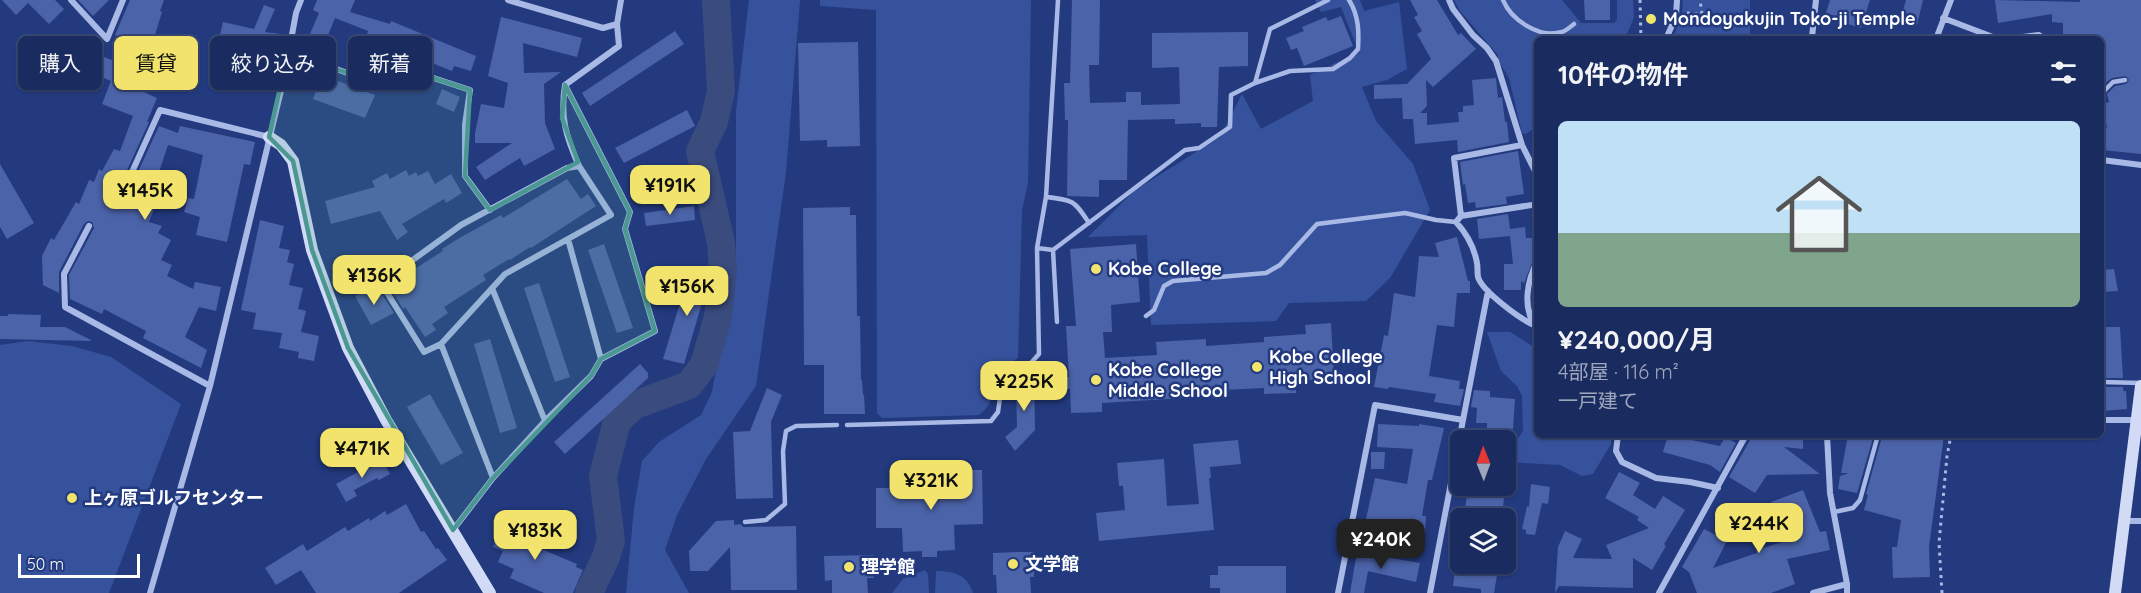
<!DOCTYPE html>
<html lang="ja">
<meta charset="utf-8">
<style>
:root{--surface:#1a2c5f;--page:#273868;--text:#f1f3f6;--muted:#9fa7bd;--line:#384874;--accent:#f1e36c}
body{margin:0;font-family:Quicksand,"Noto Sans JP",sans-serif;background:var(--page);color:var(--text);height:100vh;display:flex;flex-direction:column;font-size:22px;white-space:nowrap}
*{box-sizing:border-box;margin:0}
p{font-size:20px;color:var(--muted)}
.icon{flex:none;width:33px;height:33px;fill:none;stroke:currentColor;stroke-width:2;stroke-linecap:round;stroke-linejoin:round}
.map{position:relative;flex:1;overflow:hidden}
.sheet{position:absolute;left:1534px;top:36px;width:570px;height:402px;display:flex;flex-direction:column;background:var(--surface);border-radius:9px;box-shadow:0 2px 4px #0004,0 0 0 2px var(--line)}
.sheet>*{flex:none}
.guide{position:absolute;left:18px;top:36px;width:570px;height:54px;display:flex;gap:12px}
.needle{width:39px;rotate:359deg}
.tools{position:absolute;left:1450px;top:430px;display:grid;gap:12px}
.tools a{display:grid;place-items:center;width:66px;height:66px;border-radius:9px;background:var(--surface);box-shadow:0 2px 4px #0004,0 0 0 2px var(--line);font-size:30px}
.scale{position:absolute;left:18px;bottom:15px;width:122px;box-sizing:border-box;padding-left:6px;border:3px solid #fff;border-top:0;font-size:16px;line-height:21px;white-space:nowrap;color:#fff;-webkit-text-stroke:4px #233a7f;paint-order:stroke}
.price{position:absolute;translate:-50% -51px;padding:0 14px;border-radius:12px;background:var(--accent);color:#111;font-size:20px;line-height:39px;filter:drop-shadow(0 2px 3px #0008)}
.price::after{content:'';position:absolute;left:50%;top:36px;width:18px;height:14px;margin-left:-9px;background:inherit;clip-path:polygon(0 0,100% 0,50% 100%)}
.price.selected{background:#222;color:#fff}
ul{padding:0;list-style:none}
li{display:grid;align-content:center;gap:12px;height:318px;padding:0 24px}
li span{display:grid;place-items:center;height:186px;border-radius:9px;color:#555}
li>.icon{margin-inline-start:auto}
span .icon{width:108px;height:108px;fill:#fffc;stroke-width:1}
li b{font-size:26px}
h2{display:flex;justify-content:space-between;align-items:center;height:72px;padding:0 24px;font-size:26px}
.pill{padding:0 21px;border-radius:9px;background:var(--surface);box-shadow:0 2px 4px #0004,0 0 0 2px var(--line);font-size:21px;line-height:54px}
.pill.selected{background:var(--accent);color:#111}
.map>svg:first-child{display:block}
</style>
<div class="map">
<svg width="2141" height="593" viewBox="0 0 2141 593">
<rect width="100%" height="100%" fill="#233a7f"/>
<path fill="#37529d" d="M 749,0 L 800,0 L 786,172 L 756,386 L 706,459 L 677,515 L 665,550 L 689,593 L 626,593 L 634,508 L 642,461 L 659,442 L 701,415 L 712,392 L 736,257 L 736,112 Z
M 820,0 L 1031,0 L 1028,183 L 1022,210 L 1018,358 C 1010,363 1001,368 996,377 C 986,394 999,399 979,415 L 882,418 L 877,413 L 876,10 L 820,6 Z
M 1315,0 L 1360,0 L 1364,11 L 1399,2 L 1407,69 L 1387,80 L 1362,87 L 1376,121 L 1413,164 L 1430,210 L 1390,278 L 1366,301 L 1289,303 L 1276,321 L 1151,325 L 1147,235 L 1088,237 L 1134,191 L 1220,137 L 1242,94 L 1261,129 L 1313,101 L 1310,75 L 1359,52 L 1341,7 L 1321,12 Z
M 1454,0 L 1562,0 L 1581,23 L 1614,23 L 1617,20 L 1617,0 L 1633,0 L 1634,17 L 1625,39 L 1538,39 L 1537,126 L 1526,134 L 1522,133 L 1509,78 L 1498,60 L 1498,55 L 1460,11 Z
M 1683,0 L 1750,0 L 1750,39 L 1674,35 L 1682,15 Z
M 1487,332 L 1510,332 L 1537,349 L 1538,435 L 1612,435 L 1611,444 L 1593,474 L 1582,476 L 1560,465 L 1506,462 L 1506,441 L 1500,441 L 1517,440 L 1523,431 L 1522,396 L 1517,386 L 1501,371 Z
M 28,341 L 72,346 L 111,357 L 181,404 L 109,593 L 0,593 L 0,345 Z
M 925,570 L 928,574 L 929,593 L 892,593 L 903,579 Z
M 936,571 C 953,571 967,574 973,593 L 935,593 Z"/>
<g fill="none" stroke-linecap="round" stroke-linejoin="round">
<path stroke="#3a4b7e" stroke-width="28" d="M 589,593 L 606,557 L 611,541 L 603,476 L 617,421 L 635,405 L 689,385 L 704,365 L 718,317 L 723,270 L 721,243 L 700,151 L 714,122 L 721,91 L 716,0"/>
</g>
<path fill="#4b63a8" d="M 2,0 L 55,0 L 64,9 L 49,24 L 28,3 L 16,15 Z
M 78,0 L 109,0 L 93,16 Z
M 130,0 L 164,0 L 160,11 L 162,12 L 150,51 L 115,35 Z
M 317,0 L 355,0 L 350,12 L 390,24 L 391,21 L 476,56 L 471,71 L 454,66 L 452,71 L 419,58 L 415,66 L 400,62 L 393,68 L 360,55 L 368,31 L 335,18 L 322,50 L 306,43 L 319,13 L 313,10 Z
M 1072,0 L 1100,0 L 1099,65 L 1089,65 L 1090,103 L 1126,102 L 1126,92 L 1141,92 L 1141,105 L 1180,104 L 1179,67 L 1152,68 L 1152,33 L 1248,32 L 1248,66 L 1219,67 L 1217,127 L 1201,127 L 1201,123 L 1175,124 L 1175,119 L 1128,120 L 1127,180 L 1099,180 L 1099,197 L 1067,196 L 1068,120 L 1065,120 L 1064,83 L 1070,83 Z
M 1410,0 L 1437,0 L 1458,35 L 1461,33 L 1476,49 L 1433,87 L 1426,80 L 1427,106 L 1420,113 L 1427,113 L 1427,125 L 1459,122 L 1458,112 L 1463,112 L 1463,106 L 1474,105 L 1472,80 L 1496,78 L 1498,98 L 1502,97 L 1505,122 L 1507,122 L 1509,142 L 1458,152 L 1457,140 L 1415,144 L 1413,119 L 1403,119 L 1402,98 L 1374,99 L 1374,85 L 1407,84 L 1431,59 L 1417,34 L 1422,31 L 1414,17 L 1418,15 Z
M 1584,0 L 1610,0 L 1610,20 L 1585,20 Z
M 1830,0 L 1870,0 L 1861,28 L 1848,24 L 1849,21 L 1826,13 Z
M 1906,0 L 1923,0 L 1917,25 L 1900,20 Z
M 1995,0 L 2080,2 L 2080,0 L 2141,0 L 2141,154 L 2102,150 L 2102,130 L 2107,128 L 2102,104 L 2109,102 L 2107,94 L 2115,86 L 2126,84 L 2129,80 L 2126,76 L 2112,78 L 2104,84 L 2102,73 L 2102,39 L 2063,39 L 2063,23 L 2052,22 L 2052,14 L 1998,23 Z
M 264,5 L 275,9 L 265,32 L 281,34 L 279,48 L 256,47 L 254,57 L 217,49 L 223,22 L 254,29 Z
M 1341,16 L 1353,46 L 1304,66 L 1297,48 L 1291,50 L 1286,38 L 1304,31 L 1302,27 L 1326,17 L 1328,21 Z
M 501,17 L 582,38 L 577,57 L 523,43 L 524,73 L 561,72 L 544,84 L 545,123 L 555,149 L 524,166 L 520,158 L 485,180 L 476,167 L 512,143 L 475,143 L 475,133 L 481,104 L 504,108 L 508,83 L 488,76 Z
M 675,31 L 684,44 L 590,106 L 582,93 Z
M 858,42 L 860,146 L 827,147 L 827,140 L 800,141 L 798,43 Z
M 74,45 L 144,73 L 137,89 L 157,98 L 147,122 L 149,122 L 118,190 L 120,196 L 124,197 L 128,194 L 159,126 L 178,133 L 180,126 L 255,142 L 250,165 L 244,164 L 227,242 L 196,235 L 200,217 L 184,212 L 188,198 L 194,199 L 203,155 L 168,145 L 158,175 L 160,176 L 156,187 L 160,189 L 155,201 L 157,202 L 149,222 L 162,226 L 158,233 L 171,240 L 161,260 L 172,265 L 167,276 L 193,289 L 195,282 L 221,287 L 216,311 L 199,307 L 185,337 L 207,350 L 201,368 L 143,338 L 146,331 L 104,309 L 102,314 L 70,299 L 69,275 L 94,228 L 92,222 L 88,221 L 84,224 L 59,272 L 59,293 L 43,285 L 42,256 L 51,238 L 54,240 L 76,202 L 79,204 L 89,180 L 94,182 L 99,169 L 102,171 L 114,149 L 120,151 L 133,116 L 102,104 L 111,81 L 80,68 L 66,52 Z
M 322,75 L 375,95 L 365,118 L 313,99 Z
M 442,89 L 460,97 L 454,112 L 436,104 Z
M 687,110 L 695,126 L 624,163 L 615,148 Z
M 1518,151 L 1524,194 L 1506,197 L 1507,204 L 1476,208 L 1475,202 L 1468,203 L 1465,184 L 1463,185 L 1460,162 Z
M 0,164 L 34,223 L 7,239 L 0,227 Z
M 406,170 L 409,176 L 416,172 L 418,176 L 428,171 L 435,184 L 451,174 L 462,193 L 446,203 L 444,199 L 402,224 L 408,232 L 397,240 L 380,211 L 331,224 L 325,201 L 375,187 L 372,181 L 387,173 L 390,179 Z
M 567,179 L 581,199 L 588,194 L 596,206 L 531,248 L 530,247 L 510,260 L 509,259 L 483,275 L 486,280 L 444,307 L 448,313 L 432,324 L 436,330 L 425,337 L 405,307 L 403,309 L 389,285 L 443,251 L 442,249 L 456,240 L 501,215 L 503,218 Z
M 694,206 L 695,220 L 646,226 L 644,213 Z
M 850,207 L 850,215 L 856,215 L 857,316 L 860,316 L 861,380 L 862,380 L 863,395 L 864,395 L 865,414 L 824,414 L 824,365 L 804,365 L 803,208 Z
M 1508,214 L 1510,229 L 1525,227 L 1526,238 L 1533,238 L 1535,256 L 1524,283 L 1521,281 L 1521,290 L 1504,290 L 1504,264 L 1513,264 L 1510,236 L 1479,239 L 1477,219 Z
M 260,220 L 284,226 L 279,248 L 290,250 L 287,262 L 294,264 L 289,285 L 303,288 L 298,309 L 306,311 L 301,332 L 319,336 L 314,361 L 298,358 L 299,352 L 279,348 L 282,333 L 253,329 L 256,313 L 241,310 Z
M 1457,237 L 1468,281 L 1470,281 L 1470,293 L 1457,293 L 1454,327 L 1437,325 L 1429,376 L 1460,381 L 1459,389 L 1464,389 L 1460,406 L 1434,402 L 1436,394 L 1389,387 L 1388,389 L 1374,387 L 1384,335 L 1388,336 L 1394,293 L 1415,297 L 1419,256 L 1439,257 L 1435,243 Z
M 604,244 L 633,328 L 617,333 L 588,250 Z
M 1136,244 L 1140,302 L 1111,305 L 1112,332 L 1103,332 L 1105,358 L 1157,355 L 1156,342 L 1206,339 L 1206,346 L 1264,342 L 1264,337 L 1306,334 L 1305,325 L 1331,323 L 1334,378 L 1296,381 L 1296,393 L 1264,394 L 1264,388 L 1201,391 L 1202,397 L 1102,403 L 1102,412 L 1071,413 L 1070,389 L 1064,389 L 1064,377 L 1069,377 L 1066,326 L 1076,326 L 1070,249 Z
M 2114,269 L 2118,291 L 2102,292 L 2102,270 Z
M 690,270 L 710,276 L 684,364 L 663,359 Z
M 539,283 L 570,377 L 555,382 L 524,288 Z
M 370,288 L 373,295 L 380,291 L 394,313 L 371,325 L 355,296 Z
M 8,314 L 41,315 L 40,327 L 65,327 L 93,341 L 0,339 L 0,316 L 8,316 Z
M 2102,327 L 2120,327 L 2123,378 L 2104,378 Z
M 490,339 L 517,428 L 500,433 L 474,344 Z
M 640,364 L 648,373 L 648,378 L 565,454 L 554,442 Z
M 1034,366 L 1035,430 L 1015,451 L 1005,437 L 1017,427 L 1016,389 L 1020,389 L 1030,369 Z
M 2104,387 L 2123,387 L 2123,391 L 2126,391 L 2127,409 L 2103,411 L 2102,391 L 2104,391 Z
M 767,388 L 782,395 L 771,422 L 773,498 L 736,499 L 733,432 L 750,431 Z
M 1474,390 L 1490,391 L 1490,397 L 1515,399 L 1513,429 L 1487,428 L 1487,423 L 1476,423 L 1477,408 L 1471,407 Z
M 430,394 L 463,453 L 441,465 L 407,407 Z
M 1378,424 L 1419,426 L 1419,424 L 1444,428 L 1432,480 L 1428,480 L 1422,516 L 1426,516 L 1425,534 L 1364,528 L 1375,478 L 1407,484 L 1413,449 L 1377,447 Z
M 1668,435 L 1720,446 L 1725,437 L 1736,443 L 1720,472 L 1710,465 L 1663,452 Z
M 1753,435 L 1803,435 L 1803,449 L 1784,447 L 1820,474 L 1767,475 L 1755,493 L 1729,477 Z
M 1848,435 L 1873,438 L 1857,493 L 1838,489 L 1840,476 L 1849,473 L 1841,473 Z
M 1885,435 L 1944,435 L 1929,547 L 1930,577 L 1893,578 L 1892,547 L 1897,547 L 1901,520 L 1864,510 L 1868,495 L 1866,494 L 1881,440 L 1884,440 Z
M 1238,440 L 1241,464 L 1210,467 L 1211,478 L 1209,478 L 1214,530 L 1099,541 L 1096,513 L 1125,510 L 1123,486 L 1119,486 L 1117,463 L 1164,459 L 1167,506 L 1199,504 L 1193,444 Z
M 1371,452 L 1385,452 L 1384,469 L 1371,469 Z
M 382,459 L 390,474 L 379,480 L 377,478 L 354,490 L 357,496 L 346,502 L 336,484 Z
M 961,470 L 982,470 L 983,524 L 954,525 L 955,550 L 937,551 L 937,557 L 922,557 L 922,551 L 903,552 L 902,528 L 876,528 L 876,488 L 902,488 L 902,481 L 961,480 Z
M 1619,472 L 1640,483 L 1633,495 L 1655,509 L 1663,496 L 1685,510 L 1664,544 L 1666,546 L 1652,570 L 1633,558 L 1633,588 L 1559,586 L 1555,593 L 1558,547 L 1565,531 L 1582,539 L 1573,558 L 1612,559 L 1606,545 L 1649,528 L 1637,520 L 1639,517 L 1605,498 Z
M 1531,484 L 1550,487 L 1548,504 L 1542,503 L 1535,535 L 1526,534 L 1526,530 L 1522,529 L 1527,506 L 1529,507 Z
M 1468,486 L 1505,486 L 1502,519 L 1464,519 Z
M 1803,490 L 1820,532 L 1826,531 L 1830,550 L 1787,559 L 1795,584 L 1771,593 L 1697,593 L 1689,572 L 1682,567 L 1704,529 L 1727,541 L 1713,568 L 1757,553 L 1756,550 L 1786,541 L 1771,502 Z
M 406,504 L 421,532 L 424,531 L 436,549 L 438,548 L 447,560 L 399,593 L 316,593 L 301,570 L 276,585 L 265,568 L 303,544 L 307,551 L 345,527 L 348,531 L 369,518 L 370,521 L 385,511 L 387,515 Z
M 506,515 L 520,521 L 518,527 L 536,535 L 532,545 L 577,564 L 576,567 L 583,570 L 573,593 L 544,593 L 510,578 L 514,569 L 498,562 L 503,551 L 493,547 Z
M 734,520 L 734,525 L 741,524 L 743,527 L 796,526 L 797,590 L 731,590 L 730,547 L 708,571 L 690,571 L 689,551 L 716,521 Z
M 1018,552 L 1034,552 L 1034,577 L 1030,577 L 1031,593 L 997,593 L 996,575 L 993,575 L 993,553 Z
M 1357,552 L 1420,563 L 1416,582 L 1368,571 L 1364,593 L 1350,593 Z
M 874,555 L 874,578 L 867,578 L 868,593 L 832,593 L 832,580 L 825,581 L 824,556 Z
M 1456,563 L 1498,569 L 1494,593 L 1481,593 L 1481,589 L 1453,586 Z
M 1218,566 L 1286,566 L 1286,593 L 1220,593 L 1220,588 L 1210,588 L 1210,575 L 1218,575 Z"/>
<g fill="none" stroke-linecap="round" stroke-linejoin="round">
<path stroke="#a9b9e6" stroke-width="3" stroke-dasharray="3 4.5" stroke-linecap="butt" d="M 1640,0 L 1641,39
M 1687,13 L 1702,14 L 1700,0
M 1942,593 L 1939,543 L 1947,456 L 1951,435"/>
<path stroke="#a9b9e6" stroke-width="4.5" d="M 1503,0 C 1511,20 1540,39 1562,32 C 1566,31 1570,27 1574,24
M 1255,83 L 1290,71 L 1333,69 L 1350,58 L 1358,49 C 1359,32 1359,16 1349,0
M 2102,93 L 2113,82 L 2125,80
M 1046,197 C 1073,200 1074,200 1089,223
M 1037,248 L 1053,250
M 1146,316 L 1154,310 L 1164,286 L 1173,281 L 1266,273 L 1280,265 L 1317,224 L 1405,213 L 1436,220 L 1456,222
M 1057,322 L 1053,250 L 1185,150 L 1199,148 L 1230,127 L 1231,95 L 1255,83 L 1270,29 L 1328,0
M 2102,382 L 2141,383
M 847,425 L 991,421 L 998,412 L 1002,383 L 1012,370 L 1030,364 L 1039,354 L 1037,248 L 1046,197 L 1058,0
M 1834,512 L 1853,508 L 1860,500 L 1878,435
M 745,522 L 766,520 L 785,504 L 783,451 L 786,431 L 796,426 L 837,425"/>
<path stroke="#a9b9e6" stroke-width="6" d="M 71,0 L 107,39 L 123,0
M 508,0 L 603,28 L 617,24 L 621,0
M 1449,0 L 1453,9 L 1473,35 L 1487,48 L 1496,61 L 1522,145 L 1538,177
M 1943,18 L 1998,39
M 1812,37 L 1816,0
M 1666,39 L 1676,16 L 1677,0
M 1936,39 L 1951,0
M 2007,39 L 2039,35 L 2044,39
M 288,52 L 387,87 L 400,67 L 470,90 L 465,125 L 465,176 L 490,210
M 565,85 C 560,117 566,137 579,166
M 2102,160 L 2141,165
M 579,166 L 611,215 L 505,274 L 441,344 L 424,352 L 381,283 L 461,225 L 567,168 Z
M 123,192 L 160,110 L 269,137
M 1461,216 L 1454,158 L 1522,145
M 89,226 L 64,274 L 65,307 L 210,386
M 568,239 L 601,359
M 1538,260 C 1527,280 1521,310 1538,329
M 492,288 L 545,421
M 1534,325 C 1520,319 1482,291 1478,277 C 1477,272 1478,267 1477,263 C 1474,246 1467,234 1456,222 L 1461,216 L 1538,204
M 441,344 L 493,478
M 1463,420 L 1488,291
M 2102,420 L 2137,420
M 1618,435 L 1616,451 L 1622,462 L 1656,478 L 1690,482 L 1718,488
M 1827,435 L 1830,493 L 1847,584 L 1847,593
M 2124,521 L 2141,521
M 453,530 L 493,478 L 545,421 L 591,376 L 601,359 L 655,331 L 625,229 L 630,212 L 565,85 L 619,46 L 617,24
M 150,593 L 210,386 L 284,78 L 296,13 L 301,0
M 1338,593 L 1375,405 L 1463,420 L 1430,593
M 1659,593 L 1746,435
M 1813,593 L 1847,584"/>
<path stroke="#d2dbf6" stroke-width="12" d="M 269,137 L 281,145 L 293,161 L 312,250 L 348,348 L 386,420 L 490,593
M 2115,593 L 2141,386"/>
</g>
<path fill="#4b9892" fill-opacity="0.2" stroke="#4b9892" stroke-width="4.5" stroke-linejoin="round" d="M 288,52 L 387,87 L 400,67 L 470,90 L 465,176 L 490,210 L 578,162 L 562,118 L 565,85 L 630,212 L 625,229 L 655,331 L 601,359 L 591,376 L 493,478 L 453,530 L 348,348 L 312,250 L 293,161 L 269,137 Z"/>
<g fill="#f1e36c" stroke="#233a7f" stroke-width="2">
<circle cx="1651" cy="19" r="6"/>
<circle cx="1096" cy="269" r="6"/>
<circle cx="1257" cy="367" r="6"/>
<circle cx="1096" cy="380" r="6"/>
<circle cx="72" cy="498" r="6"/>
<circle cx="1013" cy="564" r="6"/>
<circle cx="849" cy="567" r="6"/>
</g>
<g text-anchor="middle" stroke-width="5" stroke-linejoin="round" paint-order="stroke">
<g font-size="18" font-weight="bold" fill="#fff" stroke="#233a7f" text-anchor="start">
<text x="1663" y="25">Mondoyakujin Toko-ji Temple</text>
<text x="1108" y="275">Kobe College</text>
<text x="1269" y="363">Kobe College<tspan x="1269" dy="21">High School</tspan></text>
<text x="1108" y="376">Kobe College<tspan x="1108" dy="21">Middle School</tspan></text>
<text x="84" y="504">上ヶ原ゴルフセンター</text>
<text x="1025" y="570">文学館</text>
<text x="861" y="573">理学館</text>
</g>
</g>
</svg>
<div class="tools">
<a><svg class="needle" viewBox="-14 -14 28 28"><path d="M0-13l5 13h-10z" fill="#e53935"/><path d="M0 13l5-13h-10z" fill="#9fa7bd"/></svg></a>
<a><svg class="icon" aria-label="layers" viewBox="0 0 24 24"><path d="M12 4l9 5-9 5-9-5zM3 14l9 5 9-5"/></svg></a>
</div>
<div class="scale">50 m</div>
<b class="price" style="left:670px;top:216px">¥191K</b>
<b class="price" style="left:145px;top:221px">¥145K</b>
<b class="price" style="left:374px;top:306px">¥136K</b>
<b class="price" style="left:687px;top:317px">¥156K</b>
<b class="price" style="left:1024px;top:412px">¥225K</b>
<b class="price" style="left:362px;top:479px">¥471K</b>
<b class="price" style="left:931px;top:511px">¥321K</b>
<b class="price" style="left:1759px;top:554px">¥244K</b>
<b class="price" style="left:535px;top:561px">¥183K</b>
<b class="price selected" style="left:1381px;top:570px">¥240K</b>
<div class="guide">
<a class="pill">購入</a>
<a class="pill selected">賃貸</a>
<a class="pill">絞り込み</a>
<a class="pill">新着</a>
</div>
<section class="sheet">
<h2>10件の物件<svg class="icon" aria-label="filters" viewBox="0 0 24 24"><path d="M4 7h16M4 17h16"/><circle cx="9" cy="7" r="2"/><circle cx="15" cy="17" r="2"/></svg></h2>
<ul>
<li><span style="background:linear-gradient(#bfe0f5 60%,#7fa58c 0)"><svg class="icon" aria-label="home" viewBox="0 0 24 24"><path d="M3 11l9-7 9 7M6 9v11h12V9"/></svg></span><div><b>¥240,000/月</b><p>4部屋 · 116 m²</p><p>一戸建て</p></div></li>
</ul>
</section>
</div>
